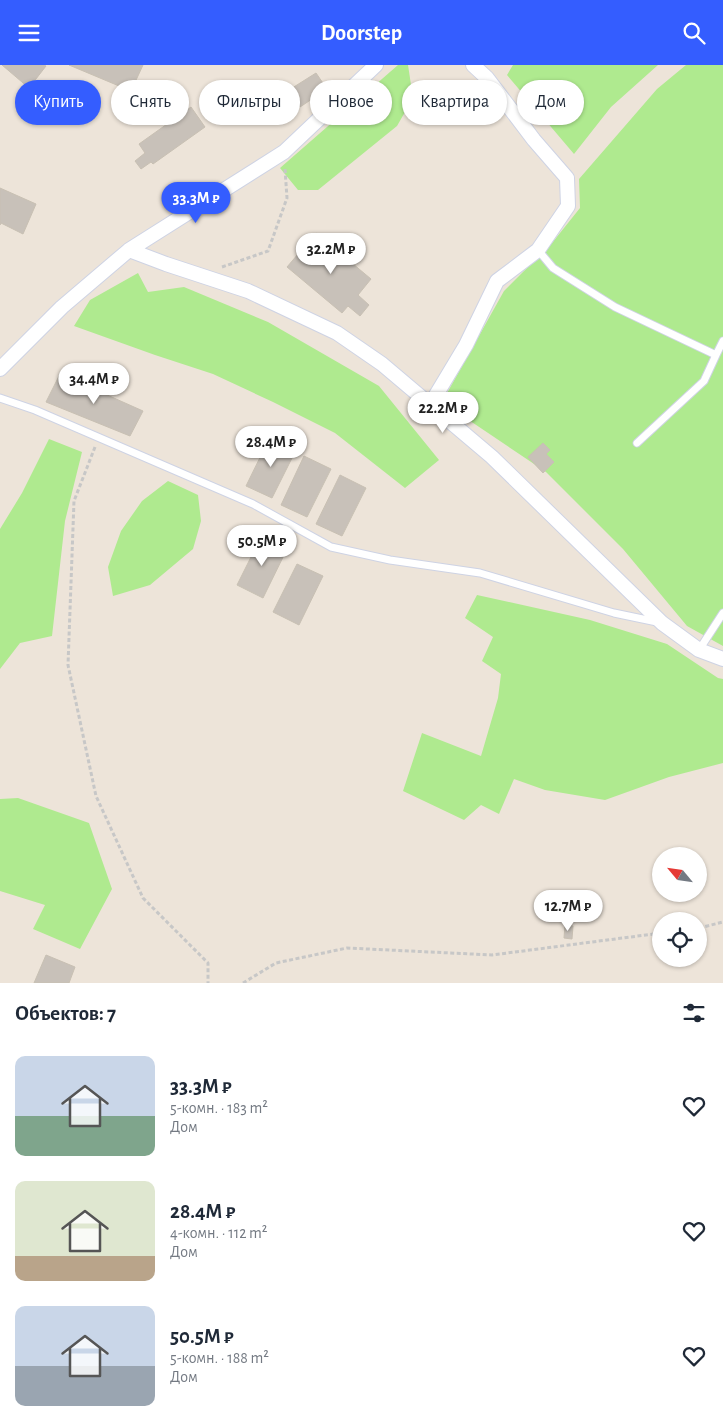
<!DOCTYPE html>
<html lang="ru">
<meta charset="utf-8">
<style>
:root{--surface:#fff;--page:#f6f6f7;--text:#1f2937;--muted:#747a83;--accent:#345dff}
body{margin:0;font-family:"Alegreya Sans",sans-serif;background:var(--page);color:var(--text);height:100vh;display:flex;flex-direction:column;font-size:19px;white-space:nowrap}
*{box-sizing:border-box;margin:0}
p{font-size:16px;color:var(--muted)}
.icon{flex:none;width:28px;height:28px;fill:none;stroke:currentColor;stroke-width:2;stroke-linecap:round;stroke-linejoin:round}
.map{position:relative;height:918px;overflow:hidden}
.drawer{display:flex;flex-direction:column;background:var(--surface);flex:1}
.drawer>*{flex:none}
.guide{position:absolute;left:15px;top:15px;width:694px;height:45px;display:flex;gap:10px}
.needle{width:32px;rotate:299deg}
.tools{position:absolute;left:652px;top:782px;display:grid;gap:10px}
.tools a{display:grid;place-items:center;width:55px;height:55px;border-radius:50%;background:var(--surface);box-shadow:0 1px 4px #0004;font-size:25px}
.price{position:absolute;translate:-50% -42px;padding:0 11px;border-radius:18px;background:#fff;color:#222;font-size:16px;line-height:32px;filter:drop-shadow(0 1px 2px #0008)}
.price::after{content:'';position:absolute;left:50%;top:30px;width:15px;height:11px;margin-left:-8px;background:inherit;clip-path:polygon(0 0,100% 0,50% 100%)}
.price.on{background:var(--accent);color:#fff}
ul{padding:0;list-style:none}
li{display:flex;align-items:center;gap:15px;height:125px;padding:0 15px}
li span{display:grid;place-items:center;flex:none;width:140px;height:100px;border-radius:10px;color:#555}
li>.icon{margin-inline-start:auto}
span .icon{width:60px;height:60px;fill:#fffc;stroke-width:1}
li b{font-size:21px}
h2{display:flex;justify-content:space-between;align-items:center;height:60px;padding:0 15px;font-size:21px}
.chip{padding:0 18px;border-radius:22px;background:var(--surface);box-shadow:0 1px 4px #0004;font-size:18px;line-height:45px}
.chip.on{background:var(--accent);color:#fff}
header{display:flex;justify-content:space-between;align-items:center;height:65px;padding:0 15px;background:var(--accent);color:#fff;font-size:22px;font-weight:700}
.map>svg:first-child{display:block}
</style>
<header><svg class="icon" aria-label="menu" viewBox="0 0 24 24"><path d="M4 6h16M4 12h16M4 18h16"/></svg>Doorstep<svg class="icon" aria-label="search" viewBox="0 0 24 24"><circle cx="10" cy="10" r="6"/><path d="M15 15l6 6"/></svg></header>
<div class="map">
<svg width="723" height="918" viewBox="0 0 723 918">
<rect width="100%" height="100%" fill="#ede4d9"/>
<path fill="#afea8f" d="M 398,0 L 408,0 L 413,33 L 397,61 L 318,125 L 298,125 L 280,103 Z
M 513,0 L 658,0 L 611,42 L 574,89 L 507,10 Z
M 686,0 L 723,0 L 723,581 L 687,561 L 623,484 L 546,407 L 442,337 L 504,226 L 552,178 L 580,143 L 579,114 L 657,24 Z
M 138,208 L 148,227 L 184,222 L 268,257 L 379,321 L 439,395 L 405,423 L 335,368 L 273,337 L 213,309 L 155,290 L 74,261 L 90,235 Z
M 49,374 L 82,387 L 65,456 L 52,571 L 20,578 L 0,604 L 0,464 L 22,428 Z
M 168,416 L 198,430 L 201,456 L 193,484 L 150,520 L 113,531 L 108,502 L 121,466 L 142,436 Z
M 477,530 L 590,555 L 667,579 L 718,613 L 723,614 L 723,698 L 669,712 L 605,735 L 545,725 L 514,714 L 499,749 L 481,740 L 464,755 L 403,726 L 422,668 L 481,691 L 498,633 L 501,609 L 482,596 L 493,572 L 465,553 Z
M 18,733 L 89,758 L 112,824 L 80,884 L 33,864 L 45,840 L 0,826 L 0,734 Z"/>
<path fill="#c8c1b9" stroke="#c8c0b3" d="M 2,0 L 44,0 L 46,1 L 29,23 Z
M 69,0 L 143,0 L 131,26 Z
M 316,8 L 327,24 L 300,42 L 289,25 Z
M 191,42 L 205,62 L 153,99 L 151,97 L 141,104 L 135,96 L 145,88 L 139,79 Z
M 0,123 L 36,139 L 23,169 L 1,158 L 0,160 Z
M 316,168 L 371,214 L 358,230 L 369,240 L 360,251 L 348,241 L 342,248 L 287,202 Z
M 60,309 L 143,346 L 130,371 L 46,337 Z
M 270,372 L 296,385 L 272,433 L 246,421 Z
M 543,378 L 550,385 L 546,389 L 554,397 L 543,408 L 528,392 Z
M 304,391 L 331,404 L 307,452 L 281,440 Z
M 340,410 L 366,423 L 342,471 L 316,459 Z
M 261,472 L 287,484 L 263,533 L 237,520 Z
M 297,499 L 323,511 L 299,560 L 273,547 Z
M 565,860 L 573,861 L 572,874 L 564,873 Z
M 46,890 L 75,902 L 69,918 L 34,918 Z"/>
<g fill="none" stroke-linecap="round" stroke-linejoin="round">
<g stroke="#ced3e4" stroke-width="9">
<path id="lane" d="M 538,185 L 553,203 L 615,242 L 716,290 L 723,276
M 0,333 L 35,345 L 253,439 L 331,482 L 390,495 L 480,508 L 614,548 L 657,557
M 637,378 L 704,316 L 716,290
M 699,585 L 723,548"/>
</g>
<g stroke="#ced3e4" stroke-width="16">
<path id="street" d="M 129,185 L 166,199 L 248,226 L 337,268 L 382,299 L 492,392 L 662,558 L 699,585 L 723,594
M 0,304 L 62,242 L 129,185 L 284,87 L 376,0
M 430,340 L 466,280 L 497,216 L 538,185 L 568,141 L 567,113 L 534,75 L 487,13 L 473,0"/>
</g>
<path stroke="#c7c7c7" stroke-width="3" stroke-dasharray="4 2.5" stroke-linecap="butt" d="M 222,202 L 268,186 L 287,133 L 285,104
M 95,382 L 74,436 L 68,600 L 96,731 L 143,833 L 208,898 L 208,918
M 699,863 L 723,857
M 243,918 L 276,898 L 347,883 L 492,890 L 661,868"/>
<use href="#lane" stroke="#fff" stroke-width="7"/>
<use href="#street" stroke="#fff" stroke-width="14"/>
</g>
</svg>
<div class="tools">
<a><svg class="needle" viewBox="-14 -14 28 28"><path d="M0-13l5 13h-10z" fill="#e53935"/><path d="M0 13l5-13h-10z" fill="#747a83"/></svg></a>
<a><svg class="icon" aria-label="locate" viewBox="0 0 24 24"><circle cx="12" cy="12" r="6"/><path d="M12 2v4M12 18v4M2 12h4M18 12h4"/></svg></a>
</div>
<b class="price on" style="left:196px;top:159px">33.3M ₽</b>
<b class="price" style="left:331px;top:210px">32.2M ₽</b>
<b class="price" style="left:94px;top:340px">34.4M ₽</b>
<b class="price" style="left:443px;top:369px">22.2M ₽</b>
<b class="price" style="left:271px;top:403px">28.4M ₽</b>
<b class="price" style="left:262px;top:502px">50.5M ₽</b>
<b class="price" style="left:568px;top:867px">12.7M ₽</b>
<div class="guide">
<a class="chip on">Купить</a>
<a class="chip">Снять</a>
<a class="chip">Фильтры</a>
<a class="chip">Новое</a>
<a class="chip">Квартира</a>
<a class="chip">Дом</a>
</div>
</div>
<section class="drawer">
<h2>Объектов: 7<svg class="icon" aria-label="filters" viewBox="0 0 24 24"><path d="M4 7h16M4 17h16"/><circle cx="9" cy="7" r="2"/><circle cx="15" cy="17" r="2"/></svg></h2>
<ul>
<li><span style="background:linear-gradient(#c9d6e8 60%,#7fa58c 0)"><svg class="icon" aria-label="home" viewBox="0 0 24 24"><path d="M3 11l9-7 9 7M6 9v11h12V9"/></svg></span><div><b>33.3M ₽</b><p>5-комн. · 183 m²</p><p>Дом</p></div><svg class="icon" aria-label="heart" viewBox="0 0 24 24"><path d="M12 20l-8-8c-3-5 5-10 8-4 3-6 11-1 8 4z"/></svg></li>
<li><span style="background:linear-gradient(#dfe7d0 75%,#b9a48a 0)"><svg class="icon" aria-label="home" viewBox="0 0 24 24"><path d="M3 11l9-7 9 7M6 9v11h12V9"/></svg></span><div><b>28.4M ₽</b><p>4-комн. · 112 m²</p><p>Дом</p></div><svg class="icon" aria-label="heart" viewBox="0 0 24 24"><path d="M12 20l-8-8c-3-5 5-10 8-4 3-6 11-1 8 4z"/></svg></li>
<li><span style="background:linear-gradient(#c9d6e8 60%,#9aa5b1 0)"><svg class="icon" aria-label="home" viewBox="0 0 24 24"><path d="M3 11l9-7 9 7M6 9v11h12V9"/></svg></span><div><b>50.5M ₽</b><p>5-комн. · 188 m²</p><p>Дом</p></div><svg class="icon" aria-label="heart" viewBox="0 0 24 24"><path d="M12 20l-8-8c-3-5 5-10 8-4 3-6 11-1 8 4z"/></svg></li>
</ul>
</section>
